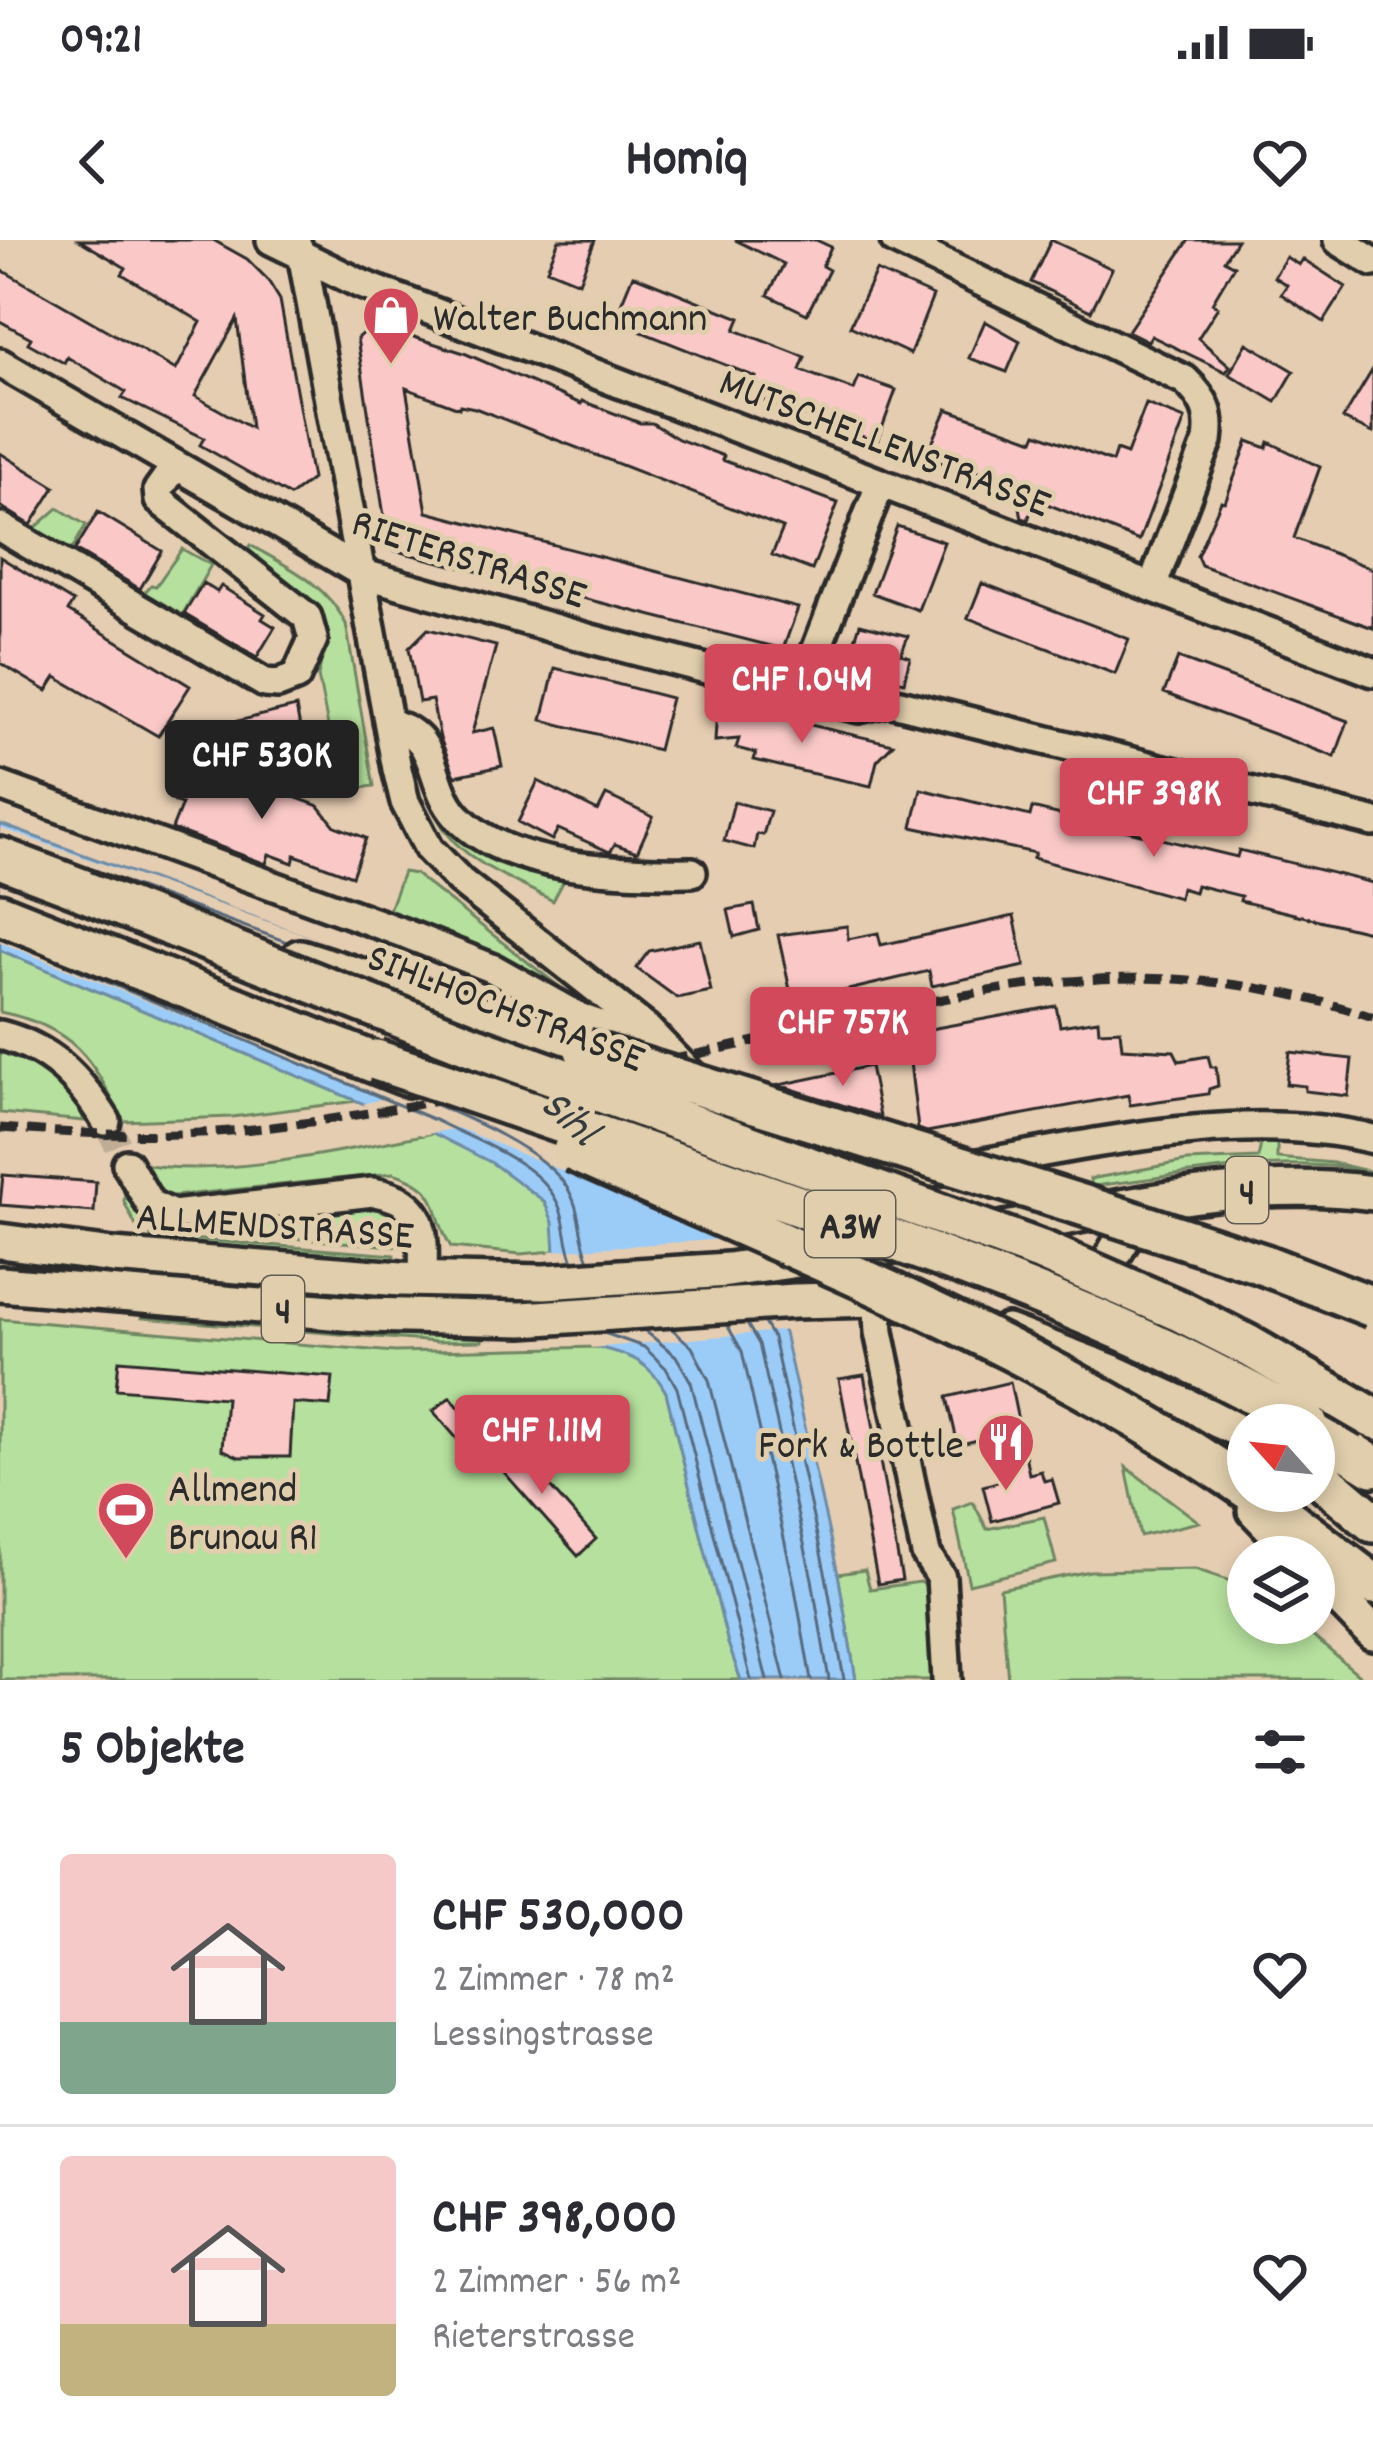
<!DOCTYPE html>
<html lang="de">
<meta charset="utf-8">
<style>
:root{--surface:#fff;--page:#f2f2f3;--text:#2b2b33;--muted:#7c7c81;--line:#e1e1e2;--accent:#d1495b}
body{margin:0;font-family:Dekko,sans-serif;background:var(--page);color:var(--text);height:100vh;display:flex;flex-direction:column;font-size:45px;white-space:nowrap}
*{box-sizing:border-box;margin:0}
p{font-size:39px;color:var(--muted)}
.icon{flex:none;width:66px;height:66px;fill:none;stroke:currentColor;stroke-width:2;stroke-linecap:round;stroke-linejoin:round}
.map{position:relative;height:1440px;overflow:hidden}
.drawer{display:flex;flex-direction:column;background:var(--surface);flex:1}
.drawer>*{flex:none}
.needle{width:78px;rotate:297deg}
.buttons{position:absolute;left:1227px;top:1164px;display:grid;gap:24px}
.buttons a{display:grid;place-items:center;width:108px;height:108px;border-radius:50%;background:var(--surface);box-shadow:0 6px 18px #0003;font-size:60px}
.price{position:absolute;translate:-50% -102px;padding:0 27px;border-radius:12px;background:var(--accent);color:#fff;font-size:39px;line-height:78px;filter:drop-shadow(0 3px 6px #0008)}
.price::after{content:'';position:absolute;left:50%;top:72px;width:36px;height:27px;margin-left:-18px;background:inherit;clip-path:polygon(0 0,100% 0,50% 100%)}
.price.current{background:#222;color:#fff}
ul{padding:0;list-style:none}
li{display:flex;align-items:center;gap:36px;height:300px;padding:0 60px}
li+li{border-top:3px solid var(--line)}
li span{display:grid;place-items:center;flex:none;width:336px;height:240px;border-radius:12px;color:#555}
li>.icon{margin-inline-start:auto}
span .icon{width:144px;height:144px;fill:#fffc;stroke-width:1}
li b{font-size:51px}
h2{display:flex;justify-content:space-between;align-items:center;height:144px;padding:0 60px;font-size:51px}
.status{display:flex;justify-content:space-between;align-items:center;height:84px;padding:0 60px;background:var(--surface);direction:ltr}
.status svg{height:33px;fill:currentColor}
header{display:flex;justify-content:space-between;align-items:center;height:156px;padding:0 60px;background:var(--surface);font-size:54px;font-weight:800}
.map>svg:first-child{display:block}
</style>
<div class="status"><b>09:21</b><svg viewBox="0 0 49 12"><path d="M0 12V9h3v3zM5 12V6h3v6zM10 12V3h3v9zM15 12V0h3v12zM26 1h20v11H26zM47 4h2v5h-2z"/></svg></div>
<header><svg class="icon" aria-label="back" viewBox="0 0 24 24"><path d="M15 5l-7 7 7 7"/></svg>Homiq<svg class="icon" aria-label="heart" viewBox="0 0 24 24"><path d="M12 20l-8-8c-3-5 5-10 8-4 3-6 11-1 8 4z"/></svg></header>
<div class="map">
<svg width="1373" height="1440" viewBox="0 0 1373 1440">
<rect width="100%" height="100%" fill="#e5cdb1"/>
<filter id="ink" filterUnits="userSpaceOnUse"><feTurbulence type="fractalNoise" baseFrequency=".00833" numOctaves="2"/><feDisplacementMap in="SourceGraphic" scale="24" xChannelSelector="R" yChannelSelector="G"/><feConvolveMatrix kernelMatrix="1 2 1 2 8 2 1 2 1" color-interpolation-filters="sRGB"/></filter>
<g filter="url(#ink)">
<path fill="#b5e09d" stroke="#708664" stroke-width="3" d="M 58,268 L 86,285 L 71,311 L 34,289 Z
M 250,305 C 288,327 326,343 346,384 L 374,546 L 341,551 L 318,436 L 324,409 L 323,393 L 244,316 Z
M 182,309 L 211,325 L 178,382 L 140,358 L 151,345 L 156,346 Z
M 416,515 C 460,606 463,618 567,635 L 553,661 C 472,619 436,612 416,515 Z
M 403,632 L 415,634 L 575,759 L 386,678 Z
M 0,710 L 357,861 L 232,877 L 122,881 C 94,818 71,786 0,772 Z
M 0,812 L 47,830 L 74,851 L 84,881 L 0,873 Z
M 433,893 C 471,912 541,935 553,982 C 555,991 555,1002 555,1011 L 521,1014 L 451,1007 C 429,971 446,949 393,933 L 174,956 L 158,952 L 143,924 C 224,939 350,909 433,893 Z
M 1277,898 L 1277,918 L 1333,923 L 1373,932 C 1280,913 1184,936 1092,946 L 1090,939 L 1187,921 L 1258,918 L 1262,899 Z
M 126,943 C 145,981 153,988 196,987 L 372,966 L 392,973 L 407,995 L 402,1006 L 394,1006 L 136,986 L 124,962 Z
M 151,996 L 394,1015 L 394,1021 L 151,1003 Z
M 147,1034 L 393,1054 L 391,1060 L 147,1040 Z
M 143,1072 L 483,1094 L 482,1101 L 437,1102 L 142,1078 Z
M 0,1079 L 395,1112 L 597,1107 L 635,1116 L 657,1135 L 666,1152 L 728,1403 L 741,1440 L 0,1440 Z
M 1126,1227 L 1199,1282 L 1140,1296 Z
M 973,1262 L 987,1289 L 1044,1277 L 1056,1323 L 969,1344 L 953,1269 Z
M 1195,1329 L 1248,1347 L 1248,1383 L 1297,1383 L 1365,1440 L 1008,1440 L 1000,1349 L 1090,1331 Z
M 865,1330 L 870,1349 L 920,1342 L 932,1349 L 937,1440 L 856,1440 L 838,1334 Z"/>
<path fill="#9bccf8" stroke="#6e8ca6" stroke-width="3" d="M 0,584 L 389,727 L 724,992 L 784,1093 L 838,1334 L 856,1440 L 741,1440 L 728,1403 L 666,1152 C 649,1121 630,1115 597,1107 L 555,1011 L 553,982 L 544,961 L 492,923 L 433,893 L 0,710 Z"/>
<path fill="#e5cdb1" d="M 0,588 L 443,743 L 560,793 L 689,909 L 729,989 L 790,1090 L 591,1108 L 549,1011 L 727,999 L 458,888 L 422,895 L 378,876 L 363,864 L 385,858 L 0,702 Z"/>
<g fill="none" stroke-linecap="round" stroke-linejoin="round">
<path stroke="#586b7d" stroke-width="3" d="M 126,643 L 287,702
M 55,720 L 437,881 C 474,900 533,920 555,958 C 567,978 564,1000 573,1021
M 427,861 C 468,878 541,909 566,946 C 582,969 578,996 589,1020
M 764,1083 L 773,1098 L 826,1336 L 844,1440
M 747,1084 L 759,1104 L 812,1339 L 829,1440
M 727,1085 L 742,1111 L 794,1343 L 811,1440
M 672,1089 L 692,1107 L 709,1140 L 785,1440
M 644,1090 L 676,1116 L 691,1142 L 767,1440
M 604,1093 L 644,1107 L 666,1128 L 677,1148 L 751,1440"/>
</g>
<path fill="#fac9c7" stroke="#2b2b2b" stroke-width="3" fill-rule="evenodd" d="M 79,0 L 213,0 L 247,19 L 267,39 L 280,60 L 312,239 L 290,256 L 200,205 L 204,198 L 122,158 L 126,152 L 67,117 L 64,123 L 28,103 L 31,98 L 0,81 L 0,29 L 176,130 L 201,82 L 122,34 L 126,28 ZM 237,79 L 251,188 L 195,156 Z
M 559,0 L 595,0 L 579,42 L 547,29 Z
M 735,0 L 816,0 L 831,7 L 822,26 L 829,30 L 807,74 L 768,55 L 784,24 Z
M 1051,0 L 1112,29 L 1091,71 L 1031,42 Z
M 1189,0 L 1237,0 L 1224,20 L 1234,26 L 1212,63 L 1218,67 L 1198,98 L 1230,126 L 1226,132 L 1151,96 L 1148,101 L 1128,91 Z
M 1286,17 L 1299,25 L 1303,19 L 1346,47 L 1324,82 L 1281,54 L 1287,45 L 1274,37 Z
M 876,31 L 933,56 L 910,114 L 850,86 Z
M 633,35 L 740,78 L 735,90 L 805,117 L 800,130 L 854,150 L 859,137 L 896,150 L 877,202 L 750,155 L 756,137 L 614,81 Z
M 985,81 L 1020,101 L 1007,132 L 969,118 Z
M 373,84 L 464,113 L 581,164 L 582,161 L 640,183 L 652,183 L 678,199 L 724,216 L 722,220 L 838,263 L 812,330 L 772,315 L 783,288 L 475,168 L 460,165 L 459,168 L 406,148 L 427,272 L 798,368 L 783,409 L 389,309 L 357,98 Z
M 1247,103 L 1294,131 L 1276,162 L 1229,134 Z
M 1373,129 L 1373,193 L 1343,179 Z
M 1146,164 L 1185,179 L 1139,301 L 1035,259 L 1028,280 L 1022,278 L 1016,245 L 976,230 L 973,238 L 967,236 L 958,244 L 953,227 L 926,217 L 947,169 L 1034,200 L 1037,193 L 1112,222 L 1116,210 L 1127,214 Z
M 1248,201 L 1267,208 L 1269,202 L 1320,227 L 1294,298 L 1373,329 L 1373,388 L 1201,325 L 1197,316 L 1221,261 L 1225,262 Z
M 0,213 L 55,247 L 31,285 L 0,266 Z
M 98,272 L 162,311 L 140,349 L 75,310 Z
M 897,286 L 944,302 L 918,370 L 872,353 Z
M 0,317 L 73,362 L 68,371 L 190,446 L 158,496 L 56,437 L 47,451 L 0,423 Z
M 203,343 L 217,352 L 221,346 L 265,374 L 262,379 L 275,387 L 257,417 L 184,374 Z
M 982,343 L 1129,399 L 1115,434 L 968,378 Z
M 860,384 L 908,396 L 901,414 L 910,417 L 904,442 L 846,428 Z
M 428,389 L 496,406 L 472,493 L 494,488 L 502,526 L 455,536 L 440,498 L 432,460 L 419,462 L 409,408 Z
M 1178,418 L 1348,481 L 1335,517 L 1164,453 Z
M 555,428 L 671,458 L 658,510 L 542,480 Z
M 296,467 L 305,513 L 239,529 L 229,483 Z
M 717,467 L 736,472 L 737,468 L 893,504 L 877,521 L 871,546 L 805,532 L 754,520 L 756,513 L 736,508 L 739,499 L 715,501 Z
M 202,523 L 319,566 L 335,586 L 366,598 L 352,636 L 295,615 L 293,623 L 269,614 L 266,624 L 172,589 L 182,564 L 175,562 Z
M 538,541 L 598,571 L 606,555 L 653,577 L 637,612 L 615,604 L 610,612 L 558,589 L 552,600 L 518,582 Z
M 921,549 L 1030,576 L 1032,568 L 1237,617 L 1239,610 L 1373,643 L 1373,693 L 1240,661 L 1241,656 L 1196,645 L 1194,652 L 1181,648 L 1179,658 L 1033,618 L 1035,613 L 912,587 Z
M 734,562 L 770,571 L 763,595 L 757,594 L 754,609 L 724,601 Z
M 754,665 L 759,690 L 734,697 L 728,670 Z
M 1014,676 L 1025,726 L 932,746 L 929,731 L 827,755 L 828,761 L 794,768 L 778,695 L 847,686 L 848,699 L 878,693 L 881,705 Z
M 700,700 L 711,751 L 677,758 L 636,728 L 649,711 Z
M 1056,766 L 1060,786 L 1098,780 L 1099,791 L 1120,790 L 1122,808 L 1174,811 L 1179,821 L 1208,816 L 1211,827 L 1216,827 L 1218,846 L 1209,849 L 1208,854 L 1130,865 L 1128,855 L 927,892 L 918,889 L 909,814 L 929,811 L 925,790 Z
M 1290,812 L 1352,819 L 1348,856 L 1305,851 L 1305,846 L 1286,844 Z
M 870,826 L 880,877 L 779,845 Z
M 3,935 L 96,942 L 94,972 L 0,965 Z
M 119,1120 L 333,1137 L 330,1166 L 293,1163 L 290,1217 L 239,1217 L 222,1209 L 226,1158 L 116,1149 Z
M 864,1135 L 902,1340 L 878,1344 L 839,1139 Z
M 1010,1142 L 1029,1234 L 1041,1231 L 1044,1241 L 1052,1239 L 1059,1263 L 992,1281 L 983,1246 L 1001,1241 L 989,1197 L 958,1205 L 947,1157 Z
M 450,1157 L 483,1195 L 466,1209 L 433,1171 Z
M 507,1198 L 596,1299 L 578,1316 L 488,1214 Z"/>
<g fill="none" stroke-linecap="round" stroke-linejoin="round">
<path stroke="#c0ad96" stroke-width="27" stroke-dasharray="27 14" stroke-linecap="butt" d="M 106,881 L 127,924"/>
<g stroke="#2b2b2b" stroke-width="36">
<path id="minor" d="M 271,0 L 361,44 L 1373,432
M 295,0 L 303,19 L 397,529 L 405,562 L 429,609 L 460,641 L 646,788 L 752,897 L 756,907
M 895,0 L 1185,140 C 1205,159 1212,173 1208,201 L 1153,344
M 1338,0 L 1373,22
M 0,123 L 364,334 L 591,399 L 829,461 L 859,468 L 888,461 L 1373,582
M 0,287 L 265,443 L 278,444 L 296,437 L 313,399 L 307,377 L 159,260 L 158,250 L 176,225
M 800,452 L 880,245
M 390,484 C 441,495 427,542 456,575 C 506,631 623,633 692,632
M 0,546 L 406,694 L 494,729 L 583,779 L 623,793 L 646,788
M 0,795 C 51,808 79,838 106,881
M 127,924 L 150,964 L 173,975 L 373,952 C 427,960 424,993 423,1039
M 860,942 C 1021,925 1214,860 1373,899
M 877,1059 L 879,1092 L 926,1314 L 941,1337 L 947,1440"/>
</g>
<g stroke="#2b2b2b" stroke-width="42">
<path id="major" d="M 983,993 C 1110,971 1243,935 1373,953
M 0,1001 L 113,1016 L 401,1039 L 544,1042 L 728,1030 L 908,1004
M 0,1044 L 367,1075 L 522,1079 L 795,1061 L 877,1059 L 905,1064
M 1100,1059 C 1103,1022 1126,994 1146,965
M 1007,1092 L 1112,1132 L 1248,1194
M 1255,1270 L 1300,1317
M 1314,1332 L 1373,1393"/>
</g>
<g stroke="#2b2b2b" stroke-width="48">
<path id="highway" d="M 0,618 L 113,661
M 0,674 L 408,836
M 300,720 L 585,810
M 1314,1189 L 1373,1226
M 1320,1237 L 1373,1282
M 1251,1251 L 1373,1344"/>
</g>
<use href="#minor" stroke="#e0ceac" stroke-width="27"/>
<use href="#major" stroke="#e0ceac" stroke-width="33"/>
<use href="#highway" stroke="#e0ceac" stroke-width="39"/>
<path stroke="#2b2b2b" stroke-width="9" stroke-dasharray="18 9" stroke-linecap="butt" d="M 0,888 C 67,893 133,897 200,893 C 282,889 363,874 443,860 C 512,848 581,838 649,824 C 910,773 1103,688 1373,777"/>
<g stroke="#2b2b2b" stroke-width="48" stroke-linecap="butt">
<path id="highway-bridge" d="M 83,651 L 473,806 L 1042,1011 L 1180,1071 L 1249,1106 L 1373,1178
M 585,810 L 1082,965 L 1262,1024 L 1373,1067
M 376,820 C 520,868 663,918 807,969 C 979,1030 1150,1091 1308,1185
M 573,911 C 802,1014 1040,1106 1248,1249"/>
</g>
<use href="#highway-bridge" stroke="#e0ceac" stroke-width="39"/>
</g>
</g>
<defs>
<g id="shop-pin" transform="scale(3)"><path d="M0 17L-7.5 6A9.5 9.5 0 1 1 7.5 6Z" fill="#d1495b" stroke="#e0ceac"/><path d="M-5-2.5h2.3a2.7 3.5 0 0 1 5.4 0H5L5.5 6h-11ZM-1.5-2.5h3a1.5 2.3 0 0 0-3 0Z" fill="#fff"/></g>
<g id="restaurant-pin" transform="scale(3)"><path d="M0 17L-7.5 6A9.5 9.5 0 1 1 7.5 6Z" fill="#d1495b" stroke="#e0ceac"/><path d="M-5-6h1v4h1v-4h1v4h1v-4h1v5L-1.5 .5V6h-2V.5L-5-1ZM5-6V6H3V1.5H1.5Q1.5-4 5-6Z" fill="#fff"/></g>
<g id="stadium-pin" transform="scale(3)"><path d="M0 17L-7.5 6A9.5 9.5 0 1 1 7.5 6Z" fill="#d1495b" stroke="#e0ceac"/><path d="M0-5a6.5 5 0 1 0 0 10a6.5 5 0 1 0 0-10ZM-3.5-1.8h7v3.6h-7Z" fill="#fff"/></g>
</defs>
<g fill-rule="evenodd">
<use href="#shop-pin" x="391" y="75"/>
<use href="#restaurant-pin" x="1006" y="1202"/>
<use href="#stadium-pin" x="126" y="1270"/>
</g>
<g text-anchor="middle" stroke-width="10" stroke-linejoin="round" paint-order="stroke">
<g fill="#e0ceac" stroke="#615c52" stroke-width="3">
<rect x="1226" y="917" width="42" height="66" rx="9"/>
<rect x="805" y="951" width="90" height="66" rx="9"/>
<rect x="262" y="1036" width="42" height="66" rx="9"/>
</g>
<g font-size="39" font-weight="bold" fill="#2b2b2b">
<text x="1247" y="964">4</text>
<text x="850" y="998">A3W</text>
<text x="283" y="1083">4</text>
</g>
<g font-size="42" fill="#2b2b2b" stroke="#e0ceac" text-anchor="start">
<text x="433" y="90">Walter Buchmann</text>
<text x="964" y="1217" text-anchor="end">Fork &amp; Bottle</text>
<text x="168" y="1261">Allmend<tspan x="168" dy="48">Brunau R1</tspan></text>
</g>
<g font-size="42" fill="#2b2b2b" stroke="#e0ceac">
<text transform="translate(886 200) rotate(21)" y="15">MUTSCHELLENSTRASSE</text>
<text transform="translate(470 316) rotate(18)" y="15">RIETERSTRASSE</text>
<text transform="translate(507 765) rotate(21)" y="15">SIHLHOCHSTRASSE</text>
<text transform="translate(275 983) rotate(4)" y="15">ALLMENDSTRASSE</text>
</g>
<g font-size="45" font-style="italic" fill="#363b40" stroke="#e0ceac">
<text transform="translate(572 875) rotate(43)" y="16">Sihl</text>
</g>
</g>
</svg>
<div class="buttons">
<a><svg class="needle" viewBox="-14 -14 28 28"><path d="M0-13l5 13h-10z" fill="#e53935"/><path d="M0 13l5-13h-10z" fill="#7c7c81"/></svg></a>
<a><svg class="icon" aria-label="layers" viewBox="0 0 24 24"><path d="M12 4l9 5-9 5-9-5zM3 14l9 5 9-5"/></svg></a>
</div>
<b class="price" style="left:802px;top:506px">CHF 1.04M</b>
<b class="price current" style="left:262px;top:582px">CHF 530K</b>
<b class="price" style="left:1154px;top:620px">CHF 398K</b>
<b class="price" style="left:843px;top:849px">CHF 757K</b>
<b class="price" style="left:542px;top:1257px">CHF 1.11M</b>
</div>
<section class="drawer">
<h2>5 Objekte<svg class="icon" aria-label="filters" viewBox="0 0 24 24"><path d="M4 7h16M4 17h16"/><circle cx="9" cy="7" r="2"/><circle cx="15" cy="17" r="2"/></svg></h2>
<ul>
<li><span style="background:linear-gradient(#f6c9c9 70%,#7fa58c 0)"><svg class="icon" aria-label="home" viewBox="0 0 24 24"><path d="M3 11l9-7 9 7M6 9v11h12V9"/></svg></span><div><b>CHF 530,000</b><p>2 Zimmer · 78 m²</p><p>Lessingstrasse</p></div><svg class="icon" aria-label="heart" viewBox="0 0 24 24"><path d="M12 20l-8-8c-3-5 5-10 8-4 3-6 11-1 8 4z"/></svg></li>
<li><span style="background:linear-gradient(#f6c9c9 70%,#c2b280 0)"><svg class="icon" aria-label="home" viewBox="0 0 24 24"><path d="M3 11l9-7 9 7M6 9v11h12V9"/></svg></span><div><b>CHF 398,000</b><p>2 Zimmer · 56 m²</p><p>Rieterstrasse</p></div><svg class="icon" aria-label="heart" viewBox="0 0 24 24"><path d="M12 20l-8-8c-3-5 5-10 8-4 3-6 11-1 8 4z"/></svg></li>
</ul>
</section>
